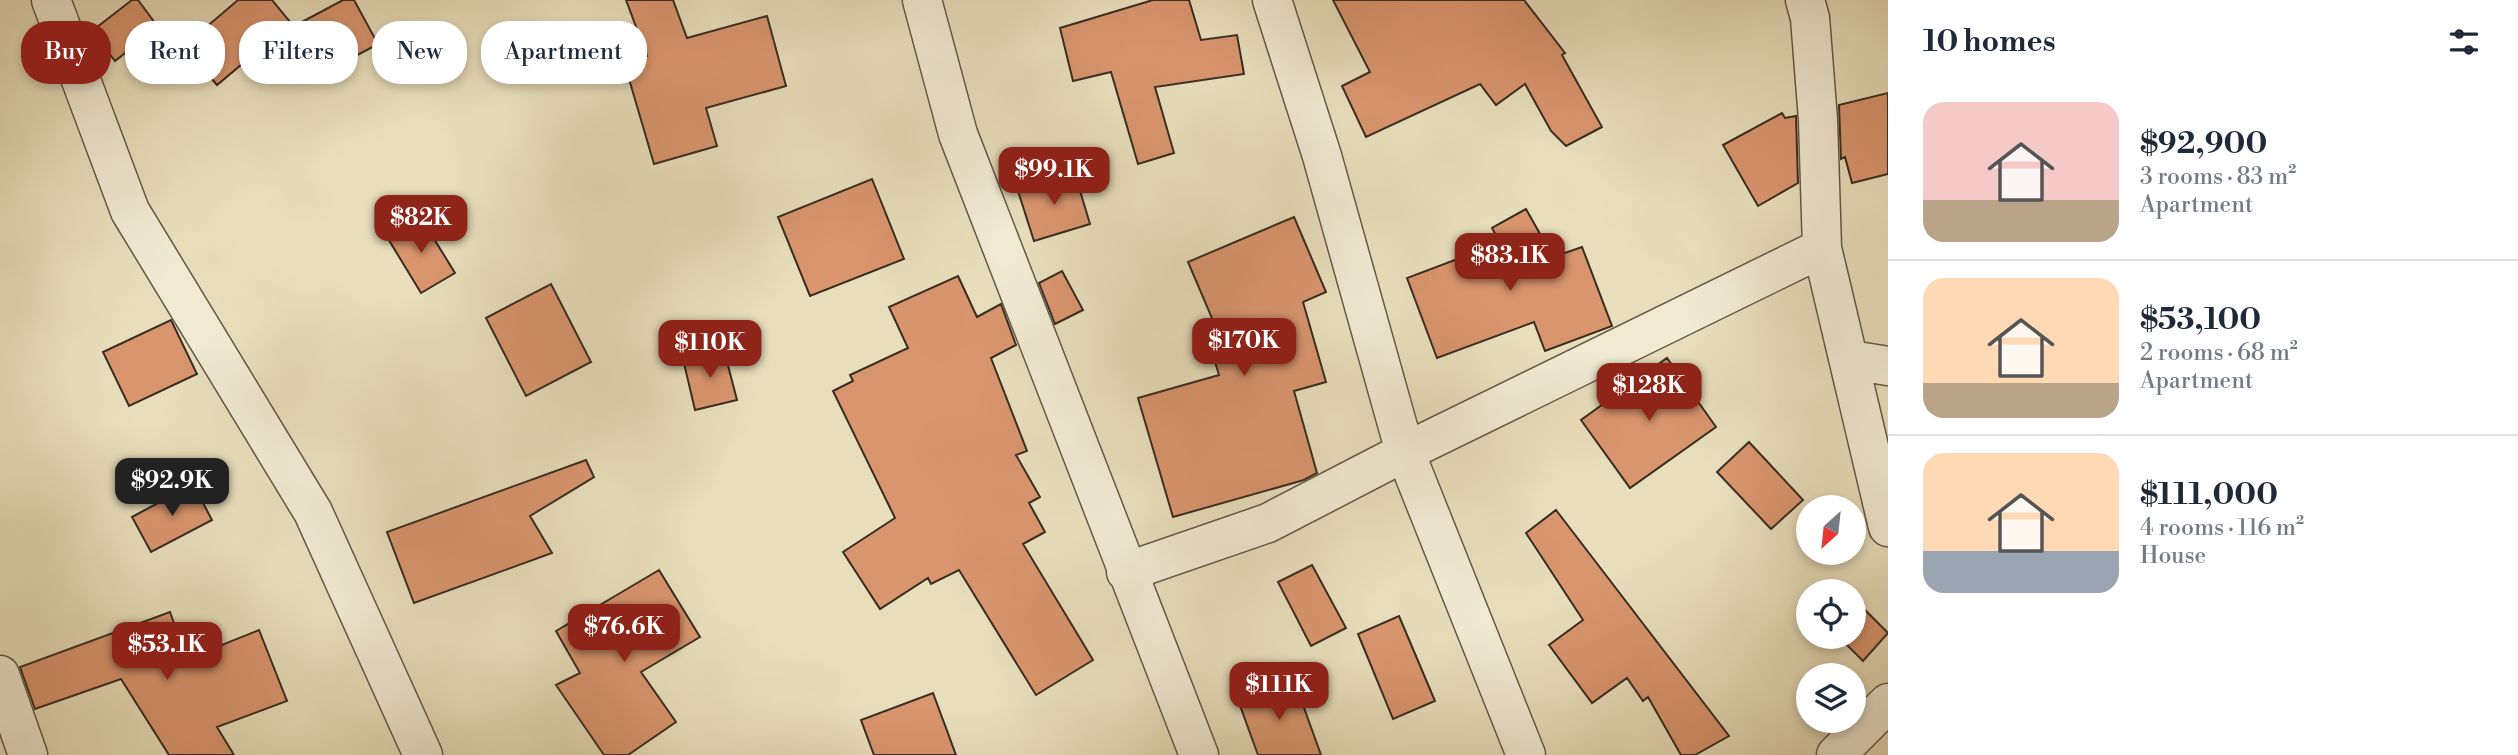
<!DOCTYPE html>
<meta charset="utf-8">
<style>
:root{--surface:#fff;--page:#f6f6f7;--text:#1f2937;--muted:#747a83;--line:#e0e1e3;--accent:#8f2418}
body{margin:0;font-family:"Libre Bodoni",serif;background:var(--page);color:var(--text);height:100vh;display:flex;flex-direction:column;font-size:26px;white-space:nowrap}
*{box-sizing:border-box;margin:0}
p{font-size:23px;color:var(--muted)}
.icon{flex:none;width:38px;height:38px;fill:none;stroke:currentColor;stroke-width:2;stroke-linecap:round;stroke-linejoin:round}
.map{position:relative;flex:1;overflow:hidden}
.side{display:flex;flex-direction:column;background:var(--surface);width:630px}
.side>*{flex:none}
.banner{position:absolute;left:21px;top:21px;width:665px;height:63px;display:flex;gap:14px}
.needle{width:46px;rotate:207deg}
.controls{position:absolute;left:1796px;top:495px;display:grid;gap:14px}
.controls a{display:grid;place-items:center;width:70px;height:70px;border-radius:50%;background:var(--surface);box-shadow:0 4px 10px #0003;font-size:35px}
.price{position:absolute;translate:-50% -60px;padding:0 16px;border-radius:14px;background:var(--accent);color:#fff;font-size:23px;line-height:46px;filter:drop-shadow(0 2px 4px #0008)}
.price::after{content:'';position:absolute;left:50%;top:42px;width:21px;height:16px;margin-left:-10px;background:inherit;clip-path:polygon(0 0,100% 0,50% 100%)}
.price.selected{background:#222;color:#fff}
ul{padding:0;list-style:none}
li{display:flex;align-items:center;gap:21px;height:175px;padding:0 35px}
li+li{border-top:2px solid var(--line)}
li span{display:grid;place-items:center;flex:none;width:196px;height:140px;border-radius:21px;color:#555}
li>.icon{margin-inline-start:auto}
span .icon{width:84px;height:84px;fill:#fffc;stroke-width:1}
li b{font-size:30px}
h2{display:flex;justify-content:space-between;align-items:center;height:84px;padding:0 35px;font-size:30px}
.pill{padding:0 24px;border-radius:28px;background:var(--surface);box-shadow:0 4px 10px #0003;font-size:24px;line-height:63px}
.pill.selected{background:var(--accent);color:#fff}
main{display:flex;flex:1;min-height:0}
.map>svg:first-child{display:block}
</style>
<main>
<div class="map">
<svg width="1888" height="755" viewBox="0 0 1888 755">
<rect width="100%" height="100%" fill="#e8debc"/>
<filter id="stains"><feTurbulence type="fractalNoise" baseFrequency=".00286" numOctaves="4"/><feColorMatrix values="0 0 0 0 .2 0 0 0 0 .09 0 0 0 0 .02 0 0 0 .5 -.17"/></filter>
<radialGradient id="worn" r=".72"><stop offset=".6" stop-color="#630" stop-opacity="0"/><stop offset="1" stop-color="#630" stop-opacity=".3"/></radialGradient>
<path fill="#d9956e" stroke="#392d22" stroke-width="2" d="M 132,0 L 138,0 L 158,27 L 115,61 L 92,31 Z
M 238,0 L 272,0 L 291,23 L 217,85 L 184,46 Z
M 343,0 L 354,0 L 378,44 L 326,72 L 300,23 Z
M 626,0 L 673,0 L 687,38 L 767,16 L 786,86 L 706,108 L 717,146 L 654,164 L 624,62 L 647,56 Z
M 1153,0 L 1189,0 L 1201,40 L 1237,35 L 1244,74 L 1155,87 L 1174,153 L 1138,164 L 1111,72 L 1073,81 L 1060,28 Z
M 1333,0 L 1524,0 L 1565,53 L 1562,55 L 1602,127 L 1566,146 L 1551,131 L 1525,84 L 1496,105 L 1480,84 L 1366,137 L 1342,86 L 1370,72 Z
M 1888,93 L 1888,174 L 1852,183 L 1845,157 L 1841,159 L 1839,105 Z
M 1782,113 L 1785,118 L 1796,116 L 1798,183 L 1758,206 L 1723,145 Z
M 1075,174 L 1090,224 L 1034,241 L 1018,191 Z
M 872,179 L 904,259 L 810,296 L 778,217 Z
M 1526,209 L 1553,257 L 1582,247 L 1612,326 L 1545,351 L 1534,322 L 1437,358 L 1407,278 L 1500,243 L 1492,228 Z
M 420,216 L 455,273 L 421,293 L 387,237 Z
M 1294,217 L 1326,292 L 1303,302 L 1326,382 L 1294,391 L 1317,473 L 1304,480 L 1173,517 L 1138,398 L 1219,375 L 1215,362 L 1229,358 L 1188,262 Z
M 1062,271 L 1083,310 L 1055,324 L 1039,283 Z
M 958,276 L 977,317 L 1001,304 L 1016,345 L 991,358 L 1027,451 L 1016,455 L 1040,497 L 1029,503 L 1045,532 L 1023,544 L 1093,660 L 1036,695 L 959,570 L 931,584 L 928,578 L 880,609 L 843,552 L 895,518 L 833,391 L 853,381 L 850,375 L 908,348 L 889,307 Z
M 551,284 L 591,362 L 526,396 L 486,318 Z
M 171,320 L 197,374 L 129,406 L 103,352 Z
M 724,350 L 737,400 L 695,410 L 683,359 Z
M 1667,358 L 1716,427 L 1630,488 L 1581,420 Z
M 1749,442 L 1803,500 L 1771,529 L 1717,472 Z
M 586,460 L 594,477 L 530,516 L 552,553 L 414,603 L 387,532 Z
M 193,484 L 212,520 L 151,552 L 132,517 Z
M 1556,510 L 1729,736 L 1695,755 L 1681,755 L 1648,697 L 1643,701 L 1627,678 L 1592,703 L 1549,645 L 1583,620 L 1526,533 Z
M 1312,565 L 1346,628 L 1311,646 L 1278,582 Z
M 659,570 L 700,637 L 641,672 L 676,722 L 628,755 L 604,755 L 556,685 L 580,673 L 556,631 Z
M 1853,598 L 1888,633 L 1863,661 L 1839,637 L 1853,637 Z
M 170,612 L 187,659 L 259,630 L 287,701 L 217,727 L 234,755 L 169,755 L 121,679 L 35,709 L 20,667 Z
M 1399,616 L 1435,701 L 1393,719 L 1358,634 Z
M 1294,680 L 1321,755 L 1258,755 L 1238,700 Z
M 933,693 L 956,755 L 874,755 L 861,720 Z"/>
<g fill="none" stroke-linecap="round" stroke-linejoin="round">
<g stroke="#655948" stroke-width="41">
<path id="minor" d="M 51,0 L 130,211 L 313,512 L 423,755
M 922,0 L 958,134 L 1199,755
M 1272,0 L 1322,156 L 1405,452 L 1526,755
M 1805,0 L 1810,18 L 1818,120 L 1822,248 L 1888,527
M 1851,360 L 1888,366
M 1126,572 L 1268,523 L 1405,452 L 1822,248
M 0,675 L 28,755
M 1836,755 L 1888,703"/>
</g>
<use href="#minor" stroke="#f0ead3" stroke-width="38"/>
</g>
<rect width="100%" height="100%" filter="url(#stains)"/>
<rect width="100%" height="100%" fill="url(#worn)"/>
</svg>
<div class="controls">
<a><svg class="needle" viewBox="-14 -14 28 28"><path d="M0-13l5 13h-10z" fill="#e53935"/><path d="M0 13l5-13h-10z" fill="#747a83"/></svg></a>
<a><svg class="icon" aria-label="locate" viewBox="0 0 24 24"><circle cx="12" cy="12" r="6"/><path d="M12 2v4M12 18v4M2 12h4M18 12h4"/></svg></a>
<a><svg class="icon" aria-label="layers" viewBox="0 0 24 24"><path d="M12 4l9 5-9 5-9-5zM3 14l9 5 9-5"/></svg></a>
</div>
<b class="price" style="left:1054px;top:207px">$99.1K</b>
<b class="price" style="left:421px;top:255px">$82K</b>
<b class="price" style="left:1510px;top:293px">$83.1K</b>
<b class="price" style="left:1244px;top:378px">$170K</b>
<b class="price" style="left:710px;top:380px">$110K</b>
<b class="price" style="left:1649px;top:423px">$128K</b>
<b class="price selected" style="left:172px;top:518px">$92.9K</b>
<b class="price" style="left:624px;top:664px">$76.6K</b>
<b class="price" style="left:167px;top:682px">$53.1K</b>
<b class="price" style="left:1279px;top:722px">$111K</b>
<div class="banner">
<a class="pill selected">Buy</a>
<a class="pill">Rent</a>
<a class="pill">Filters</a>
<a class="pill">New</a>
<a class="pill">Apartment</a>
</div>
</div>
<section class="side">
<h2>10 homes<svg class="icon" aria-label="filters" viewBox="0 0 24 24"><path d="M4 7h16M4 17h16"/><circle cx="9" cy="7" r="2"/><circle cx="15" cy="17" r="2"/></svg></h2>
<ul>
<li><span style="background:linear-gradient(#f6c9c9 70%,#b9a48a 0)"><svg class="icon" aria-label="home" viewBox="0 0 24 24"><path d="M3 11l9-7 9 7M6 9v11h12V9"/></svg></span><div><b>$92,900</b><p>3 rooms · 83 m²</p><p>Apartment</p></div></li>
<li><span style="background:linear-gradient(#ffd9b3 75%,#b9a48a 0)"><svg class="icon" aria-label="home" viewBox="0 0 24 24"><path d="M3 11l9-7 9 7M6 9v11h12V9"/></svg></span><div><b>$53,100</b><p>2 rooms · 68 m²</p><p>Apartment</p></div></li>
<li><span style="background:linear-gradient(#ffd9b3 70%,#9aa5b1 0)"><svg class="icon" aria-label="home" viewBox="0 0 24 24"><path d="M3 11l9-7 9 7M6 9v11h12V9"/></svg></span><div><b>$111,000</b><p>4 rooms · 116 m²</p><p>House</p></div></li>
</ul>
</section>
</main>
